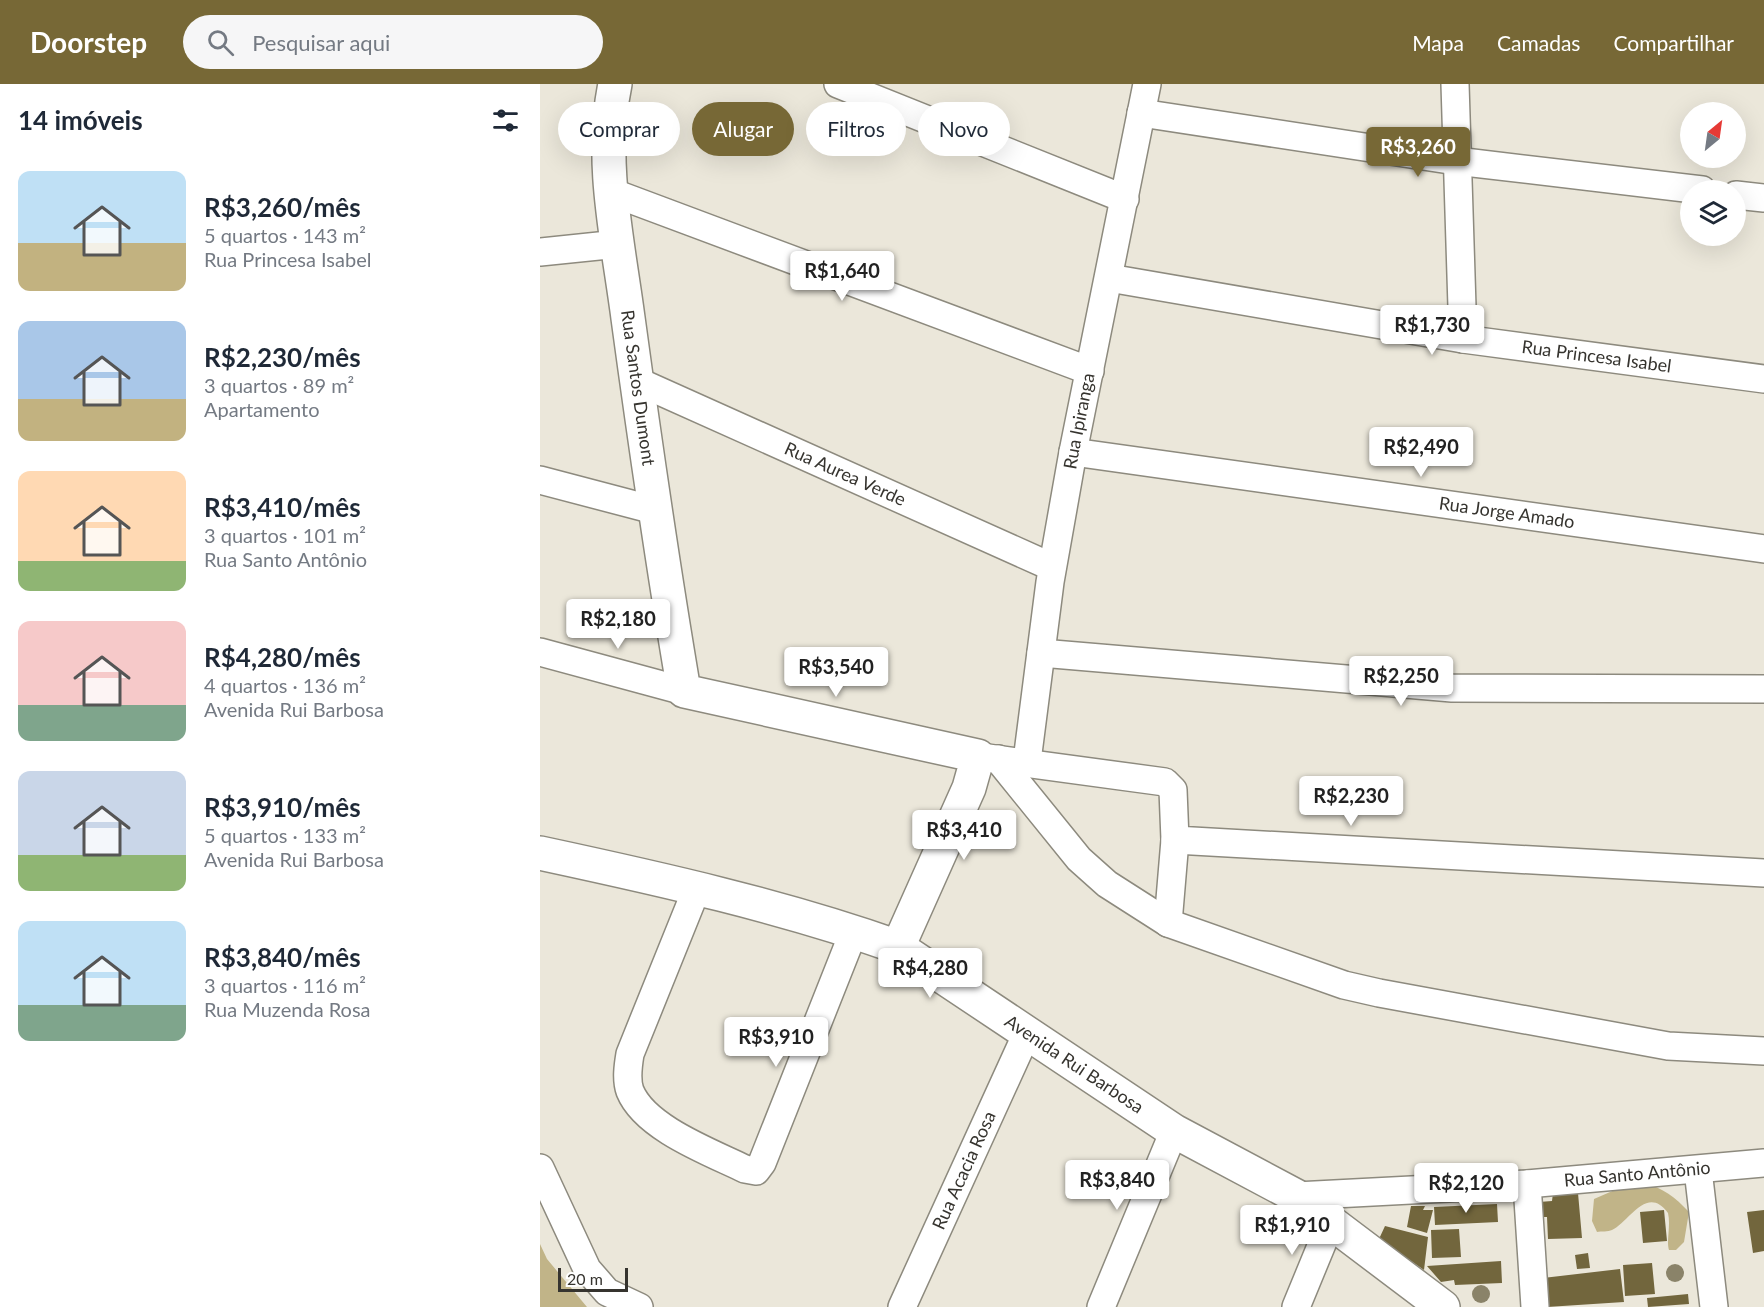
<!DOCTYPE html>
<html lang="pt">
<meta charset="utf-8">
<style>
:root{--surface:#fff;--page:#f6f6f7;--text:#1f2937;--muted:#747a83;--accent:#776836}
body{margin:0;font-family:Lato,sans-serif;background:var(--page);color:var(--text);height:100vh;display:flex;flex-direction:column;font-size:22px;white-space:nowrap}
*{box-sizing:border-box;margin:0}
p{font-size:20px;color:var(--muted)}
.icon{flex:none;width:33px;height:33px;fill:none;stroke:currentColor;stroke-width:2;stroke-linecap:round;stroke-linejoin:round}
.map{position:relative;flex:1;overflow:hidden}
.details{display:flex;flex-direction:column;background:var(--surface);width:540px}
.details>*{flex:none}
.hud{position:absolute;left:18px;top:18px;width:570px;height:54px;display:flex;gap:12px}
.needle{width:39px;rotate:29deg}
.tools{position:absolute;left:1140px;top:18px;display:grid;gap:12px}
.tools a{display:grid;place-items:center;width:66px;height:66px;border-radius:50%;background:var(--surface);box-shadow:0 6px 24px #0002;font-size:30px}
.scale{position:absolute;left:18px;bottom:15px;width:70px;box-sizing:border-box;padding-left:6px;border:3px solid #36342f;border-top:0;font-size:16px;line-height:21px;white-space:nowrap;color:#36342f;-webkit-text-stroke:4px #fff;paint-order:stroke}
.price{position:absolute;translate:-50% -51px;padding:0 14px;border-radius:6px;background:#fff;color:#222;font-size:20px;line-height:39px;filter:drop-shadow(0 2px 3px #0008)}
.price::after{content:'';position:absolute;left:50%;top:36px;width:18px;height:14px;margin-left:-9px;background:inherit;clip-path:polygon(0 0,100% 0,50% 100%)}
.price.active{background:var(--accent);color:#fff}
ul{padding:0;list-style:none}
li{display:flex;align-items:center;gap:18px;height:150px;padding:0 18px}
li span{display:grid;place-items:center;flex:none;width:168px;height:120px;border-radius:12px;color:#555}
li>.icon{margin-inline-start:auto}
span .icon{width:72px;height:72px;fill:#fffc;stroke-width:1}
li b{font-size:26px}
h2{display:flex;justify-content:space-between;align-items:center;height:72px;padding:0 18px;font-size:26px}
.chip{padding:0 21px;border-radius:27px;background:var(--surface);box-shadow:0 6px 24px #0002;font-size:21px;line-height:54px}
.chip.active{background:var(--accent);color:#fff}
header{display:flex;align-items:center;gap:36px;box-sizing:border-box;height:84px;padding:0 30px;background:var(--accent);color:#fff}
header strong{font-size:28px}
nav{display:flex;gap:33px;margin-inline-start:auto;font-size:21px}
.search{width:420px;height:54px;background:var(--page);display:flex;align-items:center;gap:15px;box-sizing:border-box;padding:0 21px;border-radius:33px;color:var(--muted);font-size:22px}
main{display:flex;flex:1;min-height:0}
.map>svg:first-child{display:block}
</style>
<header>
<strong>Doorstep</strong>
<div class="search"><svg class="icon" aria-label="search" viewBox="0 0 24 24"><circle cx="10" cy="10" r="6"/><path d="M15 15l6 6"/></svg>Pesquisar aqui</div>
<nav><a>Mapa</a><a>Camadas</a><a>Compartilhar</a></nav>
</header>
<main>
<section class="details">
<h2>14 imóveis<svg class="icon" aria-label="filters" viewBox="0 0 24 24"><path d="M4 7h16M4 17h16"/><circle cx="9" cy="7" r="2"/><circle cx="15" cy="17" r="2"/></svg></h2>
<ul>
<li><span style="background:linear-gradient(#bfe0f5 60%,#c2b280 0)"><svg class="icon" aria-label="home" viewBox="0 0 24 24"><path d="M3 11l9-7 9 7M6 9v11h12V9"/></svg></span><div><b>R$3,260/mês</b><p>5 quartos · 143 m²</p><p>Rua Princesa Isabel</p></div></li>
<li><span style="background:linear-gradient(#a9c7e8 65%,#c2b280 0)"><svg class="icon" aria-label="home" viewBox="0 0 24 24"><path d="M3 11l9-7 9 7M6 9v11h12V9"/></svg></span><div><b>R$2,230/mês</b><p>3 quartos · 89 m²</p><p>Apartamento</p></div></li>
<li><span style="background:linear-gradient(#ffd9b3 75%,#8fb573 0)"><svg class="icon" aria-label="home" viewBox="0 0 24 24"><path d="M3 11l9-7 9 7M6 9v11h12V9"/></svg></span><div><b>R$3,410/mês</b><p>3 quartos · 101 m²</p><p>Rua Santo Antônio</p></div></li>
<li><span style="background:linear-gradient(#f6c9c9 70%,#7fa58c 0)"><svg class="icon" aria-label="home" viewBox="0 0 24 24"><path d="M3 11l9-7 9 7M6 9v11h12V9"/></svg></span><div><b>R$4,280/mês</b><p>4 quartos · 136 m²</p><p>Avenida Rui Barbosa</p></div></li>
<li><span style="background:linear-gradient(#c9d6e8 70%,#8fb573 0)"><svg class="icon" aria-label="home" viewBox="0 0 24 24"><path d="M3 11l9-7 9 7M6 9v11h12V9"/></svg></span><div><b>R$3,910/mês</b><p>5 quartos · 133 m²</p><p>Avenida Rui Barbosa</p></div></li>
<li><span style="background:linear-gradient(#bfe0f5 70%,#7fa58c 0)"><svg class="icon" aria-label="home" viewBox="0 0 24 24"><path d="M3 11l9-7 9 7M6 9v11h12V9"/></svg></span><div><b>R$3,840/mês</b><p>3 quartos · 116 m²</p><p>Rua Muzenda Rosa</p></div></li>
</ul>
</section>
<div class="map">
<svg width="1224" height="1223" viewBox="0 0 1224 1223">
<rect width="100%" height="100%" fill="#ebe7da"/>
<path fill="#c1b488" d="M 1104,1099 C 1123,1104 1135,1113 1149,1128 L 1144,1158 L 1136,1166 L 1129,1166 C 1126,1157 1131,1142 1128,1129 C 1107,1100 1089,1138 1072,1146 C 1068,1148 1061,1147 1057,1148 L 1052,1137 L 1054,1115 L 1077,1105 Z
M 0,1160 L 7,1175 L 47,1223 L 0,1223 Z"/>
<path fill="#72663d" d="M 1013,1109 L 1038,1109 L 1042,1154 L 1008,1155 L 1007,1133 L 1001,1133 L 999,1118 L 1012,1117 Z
M 957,1120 L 958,1138 L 895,1141 L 894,1123 Z
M 871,1122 L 885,1122 L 883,1126 L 893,1126 L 887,1149 L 867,1143 Z
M 1124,1126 L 1127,1157 L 1103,1159 L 1100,1128 Z
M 1224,1126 L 1224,1167 L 1213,1169 L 1207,1128 Z
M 845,1142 L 888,1153 L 884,1186 L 839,1155 Z
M 919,1145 L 921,1173 L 892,1174 L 891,1146 Z
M 1048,1169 L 1050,1184 L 1037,1185 L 1035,1171 Z
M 961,1177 L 962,1199 L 915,1201 L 914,1196 L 901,1198 L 887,1182 Z
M 1112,1179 L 1115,1210 L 1085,1212 L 1083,1181 Z
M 1080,1185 L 1084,1218 L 1007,1223 L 1003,1194 Z
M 1148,1210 L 1149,1220 L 1108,1223 L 1107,1214 Z"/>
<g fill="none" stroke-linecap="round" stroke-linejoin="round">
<g stroke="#8d8a7e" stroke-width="30">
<g id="minor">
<path d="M 298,0 L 585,115"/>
<path d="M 915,0 L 923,255"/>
<path d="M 601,29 L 916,77 L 1162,106"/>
<path d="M 71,108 L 550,287"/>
<path d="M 1196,111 L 1224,114"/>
<path d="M 0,168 L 78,160"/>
<path id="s1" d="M 569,194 L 923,255 L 1224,295"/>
<path id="s2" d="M 97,297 L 512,483"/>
<path id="s3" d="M 533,368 L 1224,465"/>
<path d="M 0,396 L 114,426"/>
<path d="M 0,568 L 144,607"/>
<path d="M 501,569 L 912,604 L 1224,605"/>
<path d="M 448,674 L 625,698 L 633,706 L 635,756 L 1224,789"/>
<path d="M 458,675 L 539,775 L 567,800 L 628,839 L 804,901 L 839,909 L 1128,962 L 1224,967"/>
<path id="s4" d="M 487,677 L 510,498 L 533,368 L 607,0"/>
<path d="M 157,804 L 90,970 C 88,982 86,996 90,1007 C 105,1044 170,1068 205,1085 L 216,1087 L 222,1079 L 314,847"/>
<path d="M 628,839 L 635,756"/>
<path d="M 0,1084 L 47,1185 L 67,1208 L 99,1223"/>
<path d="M 1158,1086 L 1174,1223"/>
<path d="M 987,1100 L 995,1223"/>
<path id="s5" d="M 756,1112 L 987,1100 L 1224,1079"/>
<path id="s6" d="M 362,1223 L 487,949"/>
<path d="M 561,1223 L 634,1047"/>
<path d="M 756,1223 L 791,1138"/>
</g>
</g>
<g stroke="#8d8a7e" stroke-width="36">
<g id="tertiary">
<path id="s7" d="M 75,0 C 59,77 78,157 88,234 C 105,359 123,483 144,607 L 438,672 L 429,704 L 358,863"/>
<path id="s8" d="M 0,769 C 121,795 242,822 358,863 L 634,1047 L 756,1112 L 903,1223"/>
</g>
</g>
<use href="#minor" stroke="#fff" stroke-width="27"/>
<use href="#tertiary" stroke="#fff" stroke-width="33"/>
</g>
<g fill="#8a8369">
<circle cx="1135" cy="1189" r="9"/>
<circle cx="941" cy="1210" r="9"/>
</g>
<g text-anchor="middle" stroke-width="6" stroke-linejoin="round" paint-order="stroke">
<g font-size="18" fill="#36342f" stroke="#fff">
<text dy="6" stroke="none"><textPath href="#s1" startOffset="494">Rua Princesa Isabel</textPath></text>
<text dy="6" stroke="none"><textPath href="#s7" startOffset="306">Rua Santos Dumont</textPath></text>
<text dy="6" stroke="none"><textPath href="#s4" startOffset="344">Rua Ipiranga</textPath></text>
<text dy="6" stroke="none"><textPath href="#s2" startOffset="228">Rua Aurea Verde</textPath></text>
<text dy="6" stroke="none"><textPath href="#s3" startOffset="438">Rua Jorge Amado</textPath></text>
<text dy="6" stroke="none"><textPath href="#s8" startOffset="582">Avenida Rui Barbosa</textPath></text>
<text dy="6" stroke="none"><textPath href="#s6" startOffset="150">Rua Acacia Rosa</textPath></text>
<text dy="6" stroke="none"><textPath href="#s5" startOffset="342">Rua Santo Antônio</textPath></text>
</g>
</g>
</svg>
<div class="tools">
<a><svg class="needle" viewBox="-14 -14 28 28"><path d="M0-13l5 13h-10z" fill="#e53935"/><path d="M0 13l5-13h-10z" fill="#747a83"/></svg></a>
<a><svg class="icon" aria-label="layers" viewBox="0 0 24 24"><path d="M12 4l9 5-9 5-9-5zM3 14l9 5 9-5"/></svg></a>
</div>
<div class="scale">20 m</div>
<b class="price active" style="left:878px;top:94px">R$3,260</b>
<b class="price" style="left:302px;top:218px">R$1,640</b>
<b class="price" style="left:892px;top:272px">R$1,730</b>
<b class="price" style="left:881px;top:394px">R$2,490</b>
<b class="price" style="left:78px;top:566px">R$2,180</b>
<b class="price" style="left:296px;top:614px">R$3,540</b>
<b class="price" style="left:861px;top:623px">R$2,250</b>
<b class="price" style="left:811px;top:743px">R$2,230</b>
<b class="price" style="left:424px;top:777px">R$3,410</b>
<b class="price" style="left:390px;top:915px">R$4,280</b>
<b class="price" style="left:236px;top:984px">R$3,910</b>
<b class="price" style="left:577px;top:1127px">R$3,840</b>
<b class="price" style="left:926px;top:1130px">R$2,120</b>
<b class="price" style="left:752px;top:1172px">R$1,910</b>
<div class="hud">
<a class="chip">Comprar</a>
<a class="chip active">Alugar</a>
<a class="chip">Filtros</a>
<a class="chip">Novo</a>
</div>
</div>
</main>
